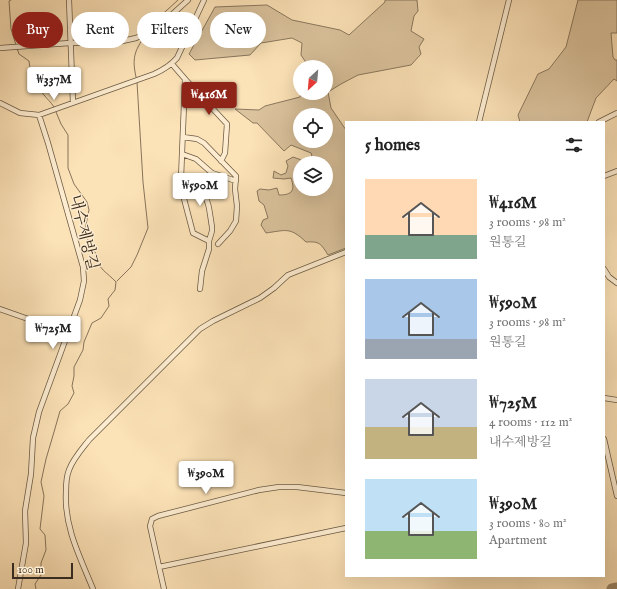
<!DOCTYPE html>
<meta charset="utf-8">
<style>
:root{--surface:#fff;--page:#f2f2f2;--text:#222;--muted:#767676;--accent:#8f2418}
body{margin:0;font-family:"IM FELL English","Noto Serif KR",serif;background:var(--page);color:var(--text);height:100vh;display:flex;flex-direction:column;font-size:15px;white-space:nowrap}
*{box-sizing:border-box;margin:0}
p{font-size:13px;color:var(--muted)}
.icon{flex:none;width:22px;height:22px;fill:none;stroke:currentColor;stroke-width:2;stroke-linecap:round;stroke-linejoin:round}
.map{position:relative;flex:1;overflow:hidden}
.details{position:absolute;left:345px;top:121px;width:260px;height:456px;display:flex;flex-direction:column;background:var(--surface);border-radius:0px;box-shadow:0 4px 16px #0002}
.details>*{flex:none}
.banner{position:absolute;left:12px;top:12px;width:273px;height:36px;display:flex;gap:8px}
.needle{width:26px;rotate:206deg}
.tools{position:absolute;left:293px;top:60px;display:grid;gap:8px}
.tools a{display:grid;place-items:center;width:40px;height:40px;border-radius:50%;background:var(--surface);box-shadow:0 4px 16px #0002;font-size:20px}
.scale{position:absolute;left:12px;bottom:10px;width:61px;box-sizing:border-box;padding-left:4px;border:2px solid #3a2c1e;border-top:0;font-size:11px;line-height:14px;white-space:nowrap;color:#3a2c1e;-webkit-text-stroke:3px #fdecd0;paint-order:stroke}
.price{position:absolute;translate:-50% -34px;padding:0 9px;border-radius:4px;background:#fff;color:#222;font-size:13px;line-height:26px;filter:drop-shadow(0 1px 2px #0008)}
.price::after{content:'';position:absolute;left:50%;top:24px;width:12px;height:9px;margin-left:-6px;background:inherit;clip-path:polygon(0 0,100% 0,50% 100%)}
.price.selected{background:var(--accent);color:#fff}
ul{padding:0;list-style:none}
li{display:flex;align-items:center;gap:12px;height:100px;padding:0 20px}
li span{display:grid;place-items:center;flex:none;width:112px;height:80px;border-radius:0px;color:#555}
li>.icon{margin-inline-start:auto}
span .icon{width:48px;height:48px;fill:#fffc;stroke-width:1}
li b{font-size:17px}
h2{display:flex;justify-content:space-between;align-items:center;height:48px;padding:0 20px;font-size:17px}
.pill{padding:0 14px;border-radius:18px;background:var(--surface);box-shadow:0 4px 16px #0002;font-size:14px;line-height:36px}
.pill.selected{background:var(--accent);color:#fff}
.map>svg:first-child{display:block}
</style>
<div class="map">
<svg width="617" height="589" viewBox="0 0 617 589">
<rect width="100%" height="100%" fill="#fce2b7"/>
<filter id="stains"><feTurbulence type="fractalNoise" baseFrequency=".005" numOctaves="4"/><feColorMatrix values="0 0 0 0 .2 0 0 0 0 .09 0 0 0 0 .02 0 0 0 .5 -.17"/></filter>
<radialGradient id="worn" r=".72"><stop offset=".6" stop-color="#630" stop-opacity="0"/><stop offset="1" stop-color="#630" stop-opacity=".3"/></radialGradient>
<path fill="#dbc39d" stroke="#8a785e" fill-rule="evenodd" d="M 385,0 L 417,0 L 418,11 L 414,16 L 411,31 L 424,39 L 419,47 L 421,54 L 411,65 L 358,75 L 341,84 L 328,92 L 331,108 L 346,130 L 346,248 L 328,255 C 321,244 320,241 306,242 C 290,227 287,230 266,233 L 261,225 L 263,220 L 268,218 L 264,205 L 259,201 L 257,191 L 260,189 L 269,190 L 277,188 L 279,195 C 293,195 295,190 291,178 L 284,179 L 273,178 L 274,171 L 281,175 L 286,173 L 288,166 L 286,161 L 293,157 L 310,163 L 300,163 L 300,189 L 326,189 L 326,163 L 314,163 L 311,153 L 291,145 L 284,151 L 257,123 L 253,123 L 235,109 L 259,110 L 265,106 L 300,97 L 301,93 L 326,93 L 326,67 L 309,67 L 301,55 L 302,43 L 292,38 L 261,43 L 250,55 L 195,60 L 189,54 L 215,7 L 267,5 L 292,20 L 340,30 L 349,35 L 385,2 ZM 300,115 L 326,115 L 326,141 L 300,141 Z
M 578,0 L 617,0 L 617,33 L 611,33 L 613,57 L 615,60 L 617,60 L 617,81 L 614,79 L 596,98 L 587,122 L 520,122 L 518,115 L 538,74 L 549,69 L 566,47 Z"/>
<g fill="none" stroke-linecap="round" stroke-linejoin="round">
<path stroke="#87745b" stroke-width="1" d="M 11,0 L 9,1 L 11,29 L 16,45
M 149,30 L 155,21 L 178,0
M 17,48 L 19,54 L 29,61 C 31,78 33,82 44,95 C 47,99 51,102 54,107
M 136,77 C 132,59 134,51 145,36
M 117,281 L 131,267 L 137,255 L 148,228 L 143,182 L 137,82
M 36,589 L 35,584 L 41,575 L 41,563 L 46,550 L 45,535 L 40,529 L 44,496 L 41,482 L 46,459 L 54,432 L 60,411 L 68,404 L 74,393 L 72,386 L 74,376 L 74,367 L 83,350 L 84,342 L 92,323 L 101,318 L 109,306 L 108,299 L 115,290 L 116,282 C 108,273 96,268 97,255 C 91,248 90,241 84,234 L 89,210 L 87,202 L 74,184 L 68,168 L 68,135 L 61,124 L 56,112"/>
<path stroke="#9b876a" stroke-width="11" d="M 612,589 L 617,588"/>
<g stroke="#6a5a44" stroke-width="6">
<path id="minor" d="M 69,0 L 73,103
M 70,31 L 75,38 L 90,41
M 0,48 L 70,43 L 118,42 L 136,38 L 156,29 L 188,0
M 172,64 L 185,79 L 181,178 L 183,195 L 193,233 L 209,241 L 209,249 L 202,271 L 200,289
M 185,79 L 227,124 L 225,153 L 221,161
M 0,103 L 20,113 L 39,115 L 154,74 C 163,70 170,66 177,58 L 204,0
M 479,122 L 509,0
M 599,122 L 617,113
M 183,137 L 197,139 L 204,143 L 236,176 L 235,189 L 237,206 L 236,221 L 230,231 L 218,244
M 182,154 L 196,159 L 212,173 L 236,181
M 604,176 L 617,171
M 181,181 C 210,195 207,196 212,227 L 212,231 L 209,241
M 604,269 L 609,277 L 617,283
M 0,309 L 68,333
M 604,398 L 617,400
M 604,439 L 617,496
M 159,567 L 346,528
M 18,589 L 26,543 L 25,511 L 31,474 L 33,438 L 39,412 L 80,300 L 84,281 L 83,267 L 48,143 L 39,115
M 93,589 C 80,557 64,527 66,492 C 66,485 66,477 69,470 C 73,459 82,449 89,440 L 200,329 L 213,321 L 260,298 L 274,288 L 288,275 L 346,252
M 164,589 L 150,526 L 152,519 L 158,516 L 259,490 L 279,487 L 297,487 L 346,493"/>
</g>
<use href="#minor" stroke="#fdecd0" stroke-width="4.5"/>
</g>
<g text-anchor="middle" stroke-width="3" stroke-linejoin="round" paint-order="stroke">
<g font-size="16" fill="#3a2c1e" stroke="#fdecd0">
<text transform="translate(85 232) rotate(76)" y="6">내수제방길</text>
</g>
</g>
<rect width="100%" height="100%" filter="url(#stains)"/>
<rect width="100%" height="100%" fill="url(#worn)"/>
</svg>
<div class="tools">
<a><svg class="needle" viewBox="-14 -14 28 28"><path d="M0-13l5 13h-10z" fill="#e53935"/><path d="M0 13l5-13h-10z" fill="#767676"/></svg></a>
<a><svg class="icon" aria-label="locate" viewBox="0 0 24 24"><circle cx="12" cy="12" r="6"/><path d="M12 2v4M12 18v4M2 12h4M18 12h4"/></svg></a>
<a><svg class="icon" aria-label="layers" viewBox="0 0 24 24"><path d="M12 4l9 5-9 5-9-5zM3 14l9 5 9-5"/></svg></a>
</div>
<div class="scale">100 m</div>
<b class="price" style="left:54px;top:101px">₩337M</b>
<b class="price selected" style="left:209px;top:116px">₩416M</b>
<b class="price" style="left:200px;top:207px">₩590M</b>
<b class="price" style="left:53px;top:350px">₩725M</b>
<b class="price" style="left:206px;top:495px">₩390M</b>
<div class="banner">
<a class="pill selected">Buy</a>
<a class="pill">Rent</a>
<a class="pill">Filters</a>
<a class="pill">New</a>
</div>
<section class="details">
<h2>5 homes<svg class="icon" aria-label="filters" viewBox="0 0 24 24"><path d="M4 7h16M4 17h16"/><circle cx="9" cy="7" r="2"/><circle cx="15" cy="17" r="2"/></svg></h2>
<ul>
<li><span style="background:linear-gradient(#ffd9b3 70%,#7fa58c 0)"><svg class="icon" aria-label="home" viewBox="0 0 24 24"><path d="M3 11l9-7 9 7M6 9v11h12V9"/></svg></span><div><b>₩416M</b><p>3 rooms · 98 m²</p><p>원통길</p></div></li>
<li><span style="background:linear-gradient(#a9c7e8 75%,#9aa5b1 0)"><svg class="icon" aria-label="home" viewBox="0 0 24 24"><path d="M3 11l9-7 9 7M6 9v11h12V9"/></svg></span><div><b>₩590M</b><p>3 rooms · 98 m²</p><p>원통길</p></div></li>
<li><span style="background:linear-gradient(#c9d6e8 60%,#c2b280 0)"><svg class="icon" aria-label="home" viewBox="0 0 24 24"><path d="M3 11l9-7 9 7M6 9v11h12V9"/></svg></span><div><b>₩725M</b><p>4 rooms · 112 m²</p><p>내수제방길</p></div></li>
<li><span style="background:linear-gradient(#bfe0f5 65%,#8fb573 0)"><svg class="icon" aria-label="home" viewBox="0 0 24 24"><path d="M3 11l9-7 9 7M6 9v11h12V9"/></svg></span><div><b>₩390M</b><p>3 rooms · 80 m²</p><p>Apartment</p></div></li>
</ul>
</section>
</div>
